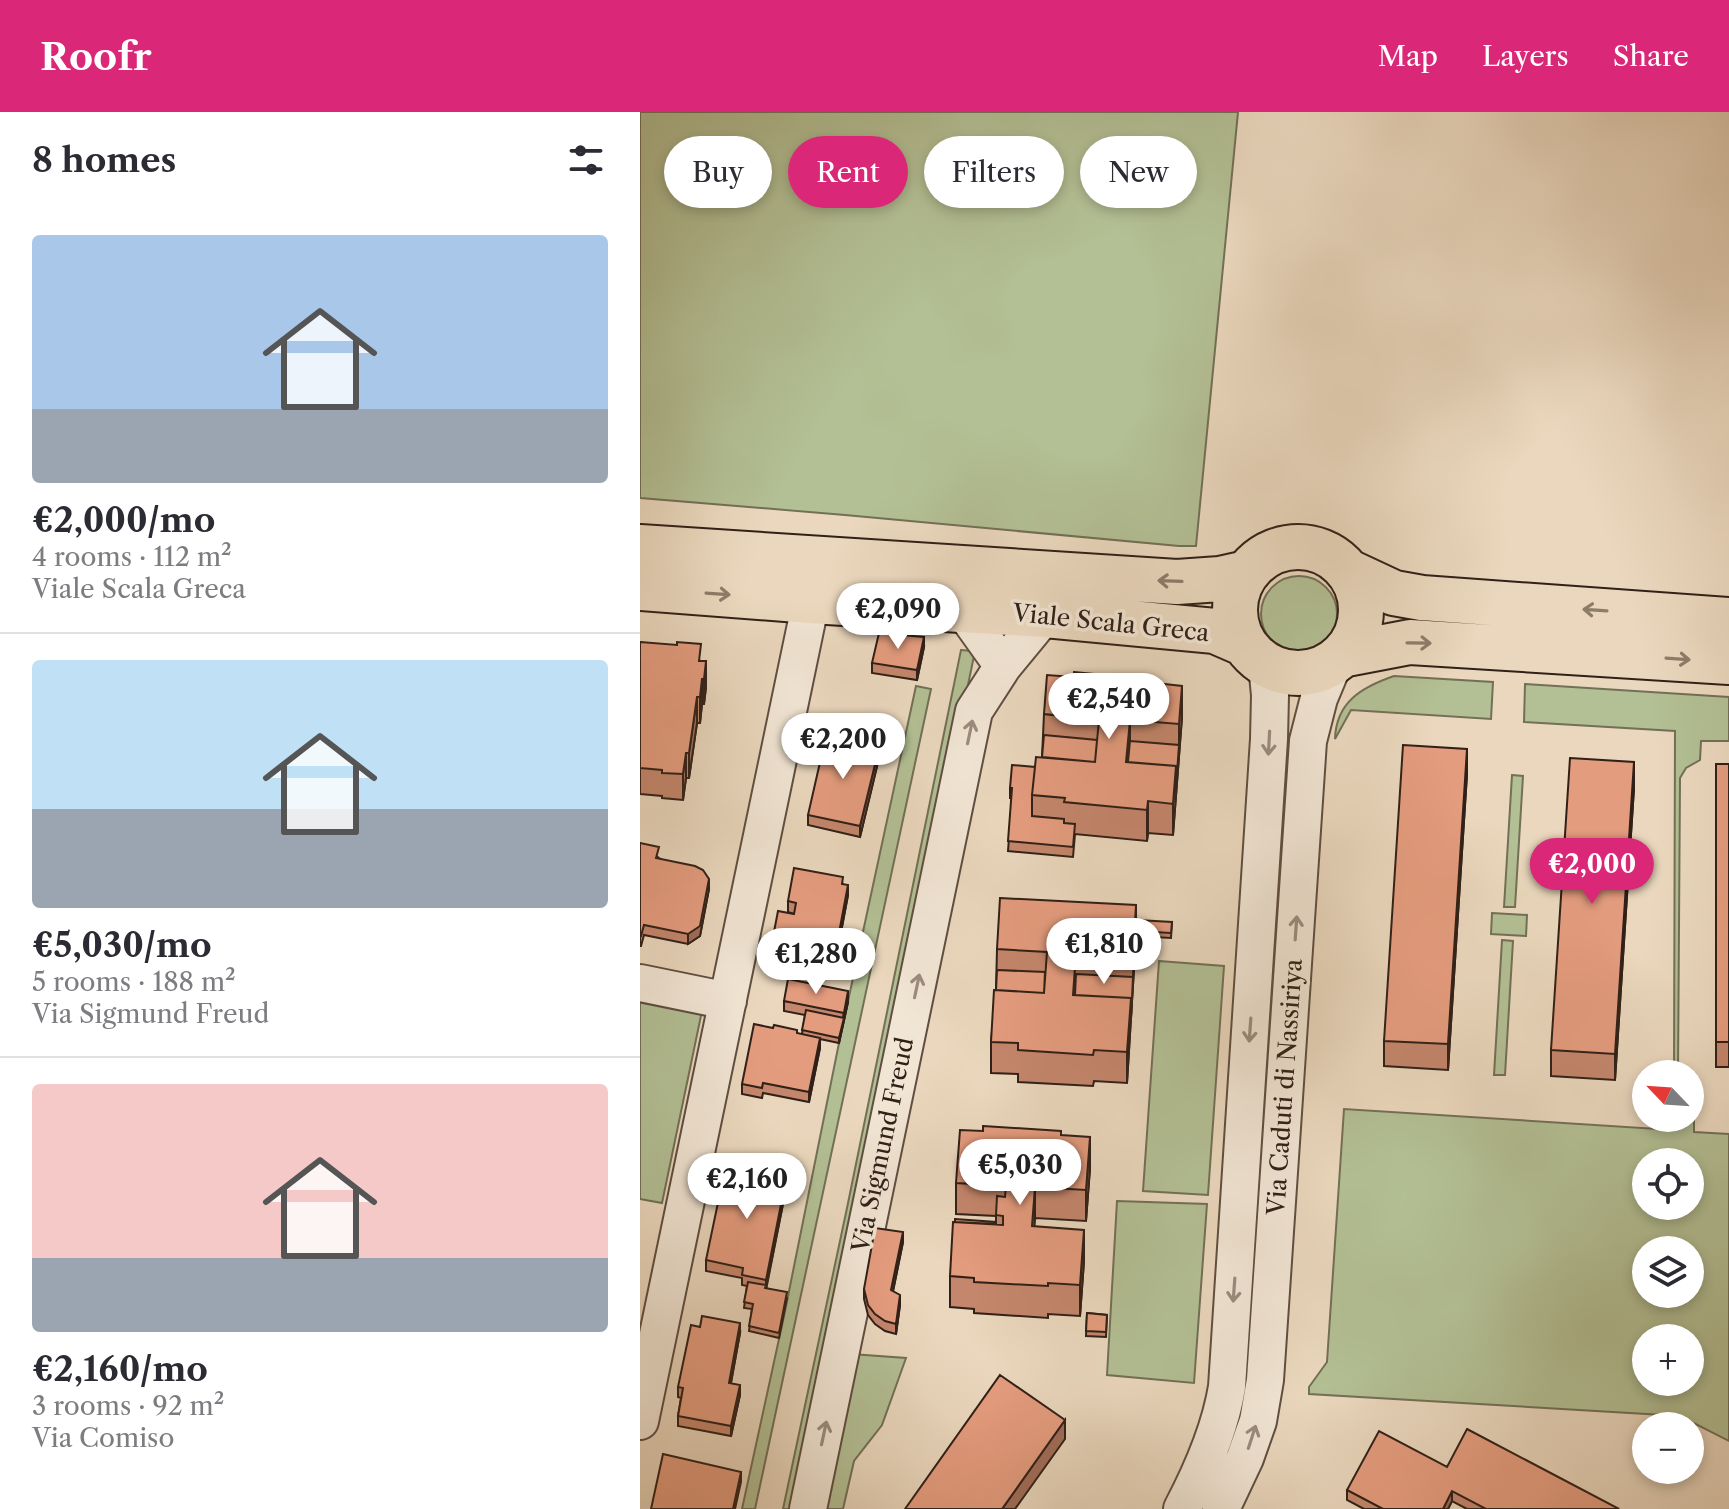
<!DOCTYPE html>
<meta charset="utf-8">
<style>
:root{--surface:#fff;--page:#f2f2f3;--text:#2b2b33;--muted:#7c7c81;--line:#e1e1e2;--accent:#db2777}
body{margin:0;font-family:"Libre Caslon Text",serif;background:var(--page);color:var(--text);height:100vh;display:flex;flex-direction:column;font-size:30px;white-space:nowrap}
*{box-sizing:border-box;margin:0}
p{font-size:26px;color:var(--muted)}
.icon{flex:none;width:44px;height:44px;fill:none;stroke:currentColor;stroke-width:2;stroke-linecap:round;stroke-linejoin:round}
.map{position:relative;flex:1;overflow:hidden}
.details{display:flex;flex-direction:column;background:var(--surface);width:640px}
.details>*{flex:none}
.hud{position:absolute;left:24px;top:24px;width:760px;height:72px;display:flex;gap:16px}
.needle{width:52px;rotate:295deg}
.tools{position:absolute;left:992px;top:948px;display:grid;gap:16px}
.tools a{display:grid;place-items:center;width:72px;height:72px;border-radius:50%;background:var(--surface);box-shadow:0 4px 12px #0003;font-size:40px}
.price{position:absolute;translate:-50% -68px;padding:0 18px;border-radius:28px;background:#fff;color:#222;font-size:26px;line-height:52px;filter:drop-shadow(0 2px 4px #0008)}
.price::after{content:'';position:absolute;left:50%;top:48px;width:24px;height:18px;margin-left:-12px;background:inherit;clip-path:polygon(0 0,100% 0,50% 100%)}
.price.on{background:var(--accent);color:#fff}
ul{padding:0;list-style:none}
li{display:grid;align-content:center;gap:16px;height:424px;padding:0 32px}
li+li{border-top:2px solid var(--line)}
li span{display:grid;place-items:center;height:248px;border-radius:8px;color:#555}
li>.icon{margin-inline-start:auto}
span .icon{width:144px;height:144px;fill:#fffc;stroke-width:1}
li b{font-size:34px}
h2{display:flex;justify-content:space-between;align-items:center;height:96px;padding:0 32px;font-size:34px}
.chip{padding:0 28px;border-radius:36px;background:var(--surface);box-shadow:0 4px 12px #0003;font-size:28px;line-height:72px}
.chip.on{background:var(--accent);color:#fff}
header{display:flex;align-items:center;gap:48px;box-sizing:border-box;height:112px;padding:0 40px;background:var(--accent);color:#fff}
header strong{font-size:38px}
nav{display:flex;gap:44px;margin-inline-start:auto;font-size:28px}
main{display:flex;flex:1;min-height:0}
.map>svg:first-child{display:block}
</style>
<header>
<strong>Roofr</strong>
<nav><a>Map</a><a>Layers</a><a>Share</a></nav>
</header>
<main>
<section class="details">
<h2>8 homes<svg class="icon" aria-label="filters" viewBox="0 0 24 24"><path d="M4 7h16M4 17h16"/><circle cx="9" cy="7" r="2"/><circle cx="15" cy="17" r="2"/></svg></h2>
<ul>
<li><span style="background:linear-gradient(#a9c7e8 70%,#9aa5b1 0)"><svg class="icon" aria-label="home" viewBox="0 0 24 24"><path d="M3 11l9-7 9 7M6 9v11h12V9"/></svg></span><div><b>€2,000/mo</b><p>4 rooms · 112 m²</p><p>Viale Scala Greca</p></div></li>
<li><span style="background:linear-gradient(#bfe0f5 60%,#9aa5b1 0)"><svg class="icon" aria-label="home" viewBox="0 0 24 24"><path d="M3 11l9-7 9 7M6 9v11h12V9"/></svg></span><div><b>€5,030/mo</b><p>5 rooms · 188 m²</p><p>Via Sigmund Freud</p></div></li>
<li><span style="background:linear-gradient(#f6c9c9 70%,#9aa5b1 0)"><svg class="icon" aria-label="home" viewBox="0 0 24 24"><path d="M3 11l9-7 9 7M6 9v11h12V9"/></svg></span><div><b>€2,160/mo</b><p>3 rooms · 92 m²</p><p>Via Comiso</p></div></li>
</ul>
</section>
<div class="map">
<svg width="1089" height="1397" viewBox="0 0 1089 1397">
<rect width="100%" height="100%" fill="#ead7bd"/>
<filter id="stains"><feTurbulence type="fractalNoise" baseFrequency=".0025" numOctaves="4"/><feColorMatrix values="0 0 0 0 .2 0 0 0 0 .09 0 0 0 0 .02 0 0 0 .5 -.17"/></filter>
<radialGradient id="worn" r=".72"><stop offset=".6" stop-color="#630" stop-opacity="0"/><stop offset="1" stop-color="#630" stop-opacity=".3"/></radialGradient>
<path fill="#b3bf94" stroke="#727056" stroke-width="2" fill-rule="evenodd" d="M 0,0 L 598,0 L 556,434 L 539,434 L 205,403 L 0,386 Z
M621 502a38 38 0 1 1 76 0a38 38 0 1 1-76 0Z
M 321,538 L 332,539 L 334,544 L 156,1397 L 143,1397 L 207,1096 Z
M 754,564 L 853,570 L 851,607 L 711,598 L 695,627 C 696,590 722,575 754,564 Z
M 885,572 L 1089,585 L 1089,629 L 1061,629 L 1060,648 L 1046,656 L 1040,666 L 1038,962 L 1034,962 L 1035,619 L 884,610 Z
M 276,574 L 291,577 L 115,1397 L 102,1397 L 144,1204 L 199,931 Z
M 872,663 L 883,664 L 875,795 L 864,795 Z
M 852,801 L 887,803 L 886,824 L 851,822 Z
M 862,828 L 873,829 L 865,963 L 854,963 Z
M 519,849 L 584,854 L 568,1083 L 503,1079 Z
M 0,882 L 63,894 L 22,1091 L 0,1087 Z
M 1050,990 L 1054,999 L 1054,1020 L 1089,1022 L 1089,1329 L 1040,1304 L 669,1282 L 669,1275 L 687,1250 L 704,997 L 1033,1018 L 1034,1006 L 1050,1006 ZM 1006,1050 L 1050,1050 L 1050,1094 L 1006,1094 ZM 1006,1138 L 1050,1138 L 1050,1182 L 1006,1182 ZM 1006,1226 L 1050,1226 L 1050,1270 L 1006,1270 Z
M 477,1089 L 567,1092 L 554,1271 L 467,1263 Z
M 211,1242 L 266,1246 L 242,1313 L 214,1349 L 203,1397 L 180,1397 Z"/>
<g fill="none" stroke-linecap="round" stroke-linejoin="round">
<g stroke="#5f4e41" stroke-width="40">
<path id="street" d="M 323,498 L 363,554
M 0,871 L 88,889
M 0,1309 L 171,489
M 168,1397 L 334,599 L 363,554 L 405,503
M 542,1397 C 562,1359 580,1318 587,1275 L 629,627 L 630,583 L 627,553
M 581,1397 L 605,1346 L 618,1309 L 625,1268 L 668,629 L 679,586 L 694,550"/>
</g>
<g stroke="#312018" stroke-width="48">
<path id="primary" d="M 0,435 L 537,470 L 580,467 L 607,461
M595 498a63 63 0 1 1 126 0a63 63 0 1 1-126 0Z
M 709,460 L 754,481 L 782,486 L 1089,508
M 0,476 L 171,489 L 405,503 L 575,519 L 605,532
M 702,543 L 770,530 L 1089,550"/>
</g>
<use href="#street" stroke="#f1e5d4" stroke-width="36"/>
<use href="#primary" stroke="#ead7bd" stroke-width="44"/>
</g>
<path fill="#c4866c" stroke="#312018" stroke-width="2" d="M 0,530 L 61,549 L 66,575 L 64,592 L 62,592 L 60,611 L 57,611 L 49,666 L 46,666 L 43,688 L 22,686 L 22,684 L 0,682 Z
M 284,535 L 277,568 L 232,561 L 232,551 Z
M 516,571 L 542,605 L 533,723 L 508,721 L 507,729 L 435,722 L 433,745 L 368,739 L 372,686 L 370,686 L 370,676 L 395,655 L 402,645 L 404,602 Z
M 239,646 L 220,725 L 168,713 L 168,703 Z
M 1076,652 L 1089,652 L 1089,955 L 1076,955 Z
M 827,662 L 808,958 L 744,954 L 744,929 Z
M 994,676 L 975,968 L 911,964 L 911,938 Z
M 0,731 L 19,746 L 69,777 L 60,824 L 48,832 L 4,823 L 1,834 L 0,834 Z
M 203,772 L 208,783 L 196,847 L 133,836 L 133,825 L 154,802 L 148,800 L 148,789 Z
M 532,810 L 531,826 L 496,824 L 487,971 L 454,969 L 453,974 L 378,970 L 378,962 L 351,961 L 351,930 L 356,878 L 357,837 L 496,819 Z
M 144,889 L 208,890 L 199,931 L 180,927 L 180,936 L 169,990 L 123,981 L 122,986 L 102,982 L 102,972 L 162,922 L 165,903 L 144,899 Z
M 421,1023 L 450,1056 L 446,1109 L 395,1106 L 394,1115 L 444,1149 L 440,1204 L 408,1202 L 408,1206 L 334,1201 L 334,1197 L 310,1195 L 310,1164 L 356,1110 L 356,1104 L 316,1102 L 316,1071 Z
M 147,1072 L 126,1176 L 147,1186 L 139,1226 L 109,1219 L 112,1197 L 104,1196 L 107,1174 L 102,1173 L 102,1166 L 66,1159 L 66,1148 Z
M 263,1130 L 253,1179 L 260,1193 L 256,1222 L 245,1219 L 235,1212 L 228,1203 L 224,1187 L 224,1177 Z
M 447,1201 L 467,1203 L 466,1225 L 446,1224 Z
M 100,1221 L 91,1271 L 100,1283 L 91,1324 L 38,1314 L 38,1304 L 41,1286 L 38,1285 L 38,1275 Z
M 807,1355 L 979,1397 L 827,1397 L 812,1389 L 808,1397 L 724,1397 L 707,1388 L 707,1378 Z"/>
<path fill="#a06d58" stroke="#312018" stroke-width="2" d="M 284,525 L 284,535 L 277,568 L 277,558 Z
M 66,549 L 66,575 L 64,592 L 64,567 Z
M 62,567 L 62,592 L 60,611 L 60,585 Z
M 542,574 L 542,605 L 533,723 L 533,692 L 539,633 L 539,612 Z
M 57,585 L 57,611 L 49,666 L 49,641 Z
M 490,608 L 490,639 L 487,671 L 486,650 Z
M 239,636 L 239,646 L 220,725 L 220,714 Z
M 827,637 L 827,662 L 808,958 L 808,932 Z
M 46,641 L 46,666 L 43,688 L 43,662 Z
M 994,650 L 994,676 L 975,968 L 975,942 Z
M 508,689 L 508,721 L 507,729 L 507,698 Z
M 69,767 L 69,777 L 60,824 L 48,832 L 48,822 Z
M 208,773 L 208,783 L 196,847 L 196,837 Z
M 496,793 L 496,824 L 487,971 L 487,940 L 493,865 Z
M 208,879 L 208,890 L 199,931 L 199,926 Z
M 180,926 L 180,936 L 169,990 L 169,980 Z
M 450,1025 L 450,1056 L 446,1109 L 446,1078 Z
M 147,1062 L 147,1072 L 126,1178 L 126,1168 Z
M 395,1075 L 395,1106 L 392,1146 L 392,1114 Z
M 444,1118 L 444,1149 L 440,1204 L 440,1173 Z
M 263,1120 L 263,1130 L 251,1189 L 251,1178 Z
M 260,1183 L 260,1193 L 256,1222 L 256,1212 Z
M 100,1211 L 100,1221 L 89,1281 L 89,1271 Z
M 100,1273 L 100,1283 L 91,1324 L 91,1314 Z
M 425,1308 L 425,1327 L 375,1397 L 362,1397 Z
M 101,1360 L 101,1370 L 95,1397 L 93,1397 Z
M 812,1379 L 812,1389 L 808,1397 L 803,1397 Z"/>
<path fill="#e49c7e" stroke="#312018" stroke-width="2" d="M 239,521 L 284,525 L 277,558 L 232,551 Z
M 0,530 L 37,533 L 37,530 L 61,532 L 59,549 L 66,549 L 64,567 L 62,567 L 60,585 L 57,585 L 49,641 L 46,641 L 43,662 L 22,661 L 22,658 L 0,656 Z
M 434,560 L 516,568 L 515,571 L 542,574 L 539,612 L 490,608 L 486,650 L 536,654 L 533,692 L 508,689 L 507,698 L 424,690 L 425,686 L 392,683 L 396,645 L 455,650 L 459,608 L 404,602 L 407,563 L 433,565 Z
M 404,623 L 457,628 L 455,650 L 402,645 Z
M 186,624 L 239,636 L 220,714 L 168,703 Z
M 490,629 L 539,633 L 536,675 L 536,654 L 488,650 Z
M 763,633 L 827,637 L 808,932 L 744,929 Z
M 930,646 L 994,650 L 975,942 L 911,938 Z
M 1076,652 L 1089,652 L 1089,930 L 1076,930 Z
M 372,653 L 395,655 L 392,683 L 392,704 L 424,707 L 424,711 L 435,712 L 433,735 L 368,729 L 372,676 L 370,676 Z
M 0,731 L 19,735 L 16,746 L 55,754 L 63,758 L 69,767 L 60,814 L 48,822 L 4,813 L 1,824 L 0,824 Z
M 154,756 L 203,765 L 202,772 L 208,773 L 196,837 L 133,825 L 138,799 L 154,802 L 156,791 L 148,789 Z
M 360,786 L 496,793 L 493,844 L 436,841 L 433,883 L 491,886 L 487,940 L 454,938 L 453,943 L 378,938 L 378,931 L 351,930 L 354,878 L 404,881 L 407,840 L 357,837 Z
M 497,808 L 532,810 L 531,821 L 496,819 Z
M 357,858 L 405,860 L 404,881 L 356,878 Z
M 436,862 L 493,865 L 491,907 L 491,886 L 435,883 Z
M 148,867 L 208,879 L 204,901 L 144,889 Z
M 166,898 L 204,906 L 199,926 L 162,918 Z
M 114,912 L 133,916 L 134,913 L 157,918 L 157,921 L 180,926 L 169,980 L 123,971 L 122,976 L 102,972 Z
M 343,1014 L 421,1019 L 421,1023 L 450,1025 L 446,1078 L 395,1075 L 392,1114 L 444,1118 L 440,1173 L 408,1171 L 408,1174 L 334,1170 L 334,1166 L 310,1164 L 313,1110 L 363,1113 L 363,1104 L 356,1103 L 357,1084 L 365,1085 L 366,1074 L 316,1071 L 320,1018 L 343,1019 Z
M 85,1057 L 123,1065 L 125,1058 L 147,1062 L 126,1168 L 102,1163 L 103,1156 L 66,1148 Z
M 315,1107 L 356,1110 L 356,1112 L 315,1110 Z
M 235,1116 L 263,1120 L 251,1178 L 260,1183 L 256,1212 L 245,1209 L 235,1202 L 228,1193 L 224,1177 Z
M 108,1170 L 126,1173 L 125,1176 L 147,1180 L 139,1221 L 109,1214 L 113,1192 L 104,1190 Z
M 447,1201 L 467,1203 L 466,1220 L 446,1219 Z
M 62,1204 L 100,1211 L 89,1271 L 100,1273 L 91,1314 L 38,1304 L 43,1276 L 38,1275 L 51,1213 L 60,1215 Z
M 360,1263 L 425,1308 L 362,1397 L 265,1397 Z
M 827,1317 L 979,1397 L 846,1397 L 812,1379 L 803,1397 L 743,1397 L 707,1378 L 739,1319 L 807,1355 Z
M 23,1342 L 101,1360 L 93,1397 L 11,1397 Z"/>
<defs><path id="oneway-shaft" d="M-6 0H5M1.5-3L5.5 0L1.5 3" fill="none" stroke-width="1.6" stroke-linecap="round" stroke-linejoin="round" transform="scale(2)"/></defs>
<g stroke="#8e7c6a">
<use href="#oneway-shaft" transform="translate(530 469) rotate(-178)"/>
<use href="#oneway-shaft" transform="translate(78 482) rotate(4)"/>
<use href="#oneway-shaft" transform="translate(955 498) rotate(-176)"/>
<use href="#oneway-shaft" transform="translate(779 531) rotate(1)"/>
<use href="#oneway-shaft" transform="translate(1038 547) rotate(4)"/>
</g>
<g stroke="#9b8c7f">
<use href="#oneway-shaft" transform="translate(330 620) rotate(-78)"/>
<use href="#oneway-shaft" transform="translate(629 631) rotate(93)"/>
<use href="#oneway-shaft" transform="translate(656 816) rotate(-86)"/>
<use href="#oneway-shaft" transform="translate(277 874) rotate(-78)"/>
<use href="#oneway-shaft" transform="translate(610 918) rotate(94)"/>
<use href="#oneway-shaft" transform="translate(594 1178) rotate(94)"/>
<use href="#oneway-shaft" transform="translate(184 1321) rotate(-78)"/>
<use href="#oneway-shaft" transform="translate(612 1325) rotate(-72)"/>
</g>
<g text-anchor="middle" stroke-width="7" stroke-linejoin="round" paint-order="stroke">
<g font-size="24" fill="#312018" stroke="#f1e5d4">
<text transform="translate(471 511) rotate(6)" y="8">Viale Scala Greca</text>
<text transform="translate(645 975) rotate(-86)" y="8">Via Caduti di Nassiriya</text>
<text transform="translate(243 1033) rotate(-78)" y="8">Via Sigmund Freud</text>
</g>
</g>
<rect width="100%" height="100%" filter="url(#stains)"/>
<rect width="100%" height="100%" fill="url(#worn)"/>
</svg>
<div class="tools">
<a><svg class="needle" viewBox="-14 -14 28 28"><path d="M0-13l5 13h-10z" fill="#e53935"/><path d="M0 13l5-13h-10z" fill="#7c7c81"/></svg></a>
<a><svg class="icon" aria-label="locate" viewBox="0 0 24 24"><circle cx="12" cy="12" r="6"/><path d="M12 2v4M12 18v4M2 12h4M18 12h4"/></svg></a>
<a><svg class="icon" aria-label="layers" viewBox="0 0 24 24"><path d="M12 4l9 5-9 5-9-5zM3 14l9 5 9-5"/></svg></a>
<a>+</a>
<a>−</a>
</div>
<b class="price" style="left:258px;top:539px">€2,090</b>
<b class="price" style="left:469px;top:629px">€2,540</b>
<b class="price" style="left:203px;top:669px">€2,200</b>
<b class="price on" style="left:952px;top:794px">€2,000</b>
<b class="price" style="left:464px;top:874px">€1,810</b>
<b class="price" style="left:176px;top:884px">€1,280</b>
<b class="price" style="left:380px;top:1095px">€5,030</b>
<b class="price" style="left:107px;top:1109px">€2,160</b>
<div class="hud">
<a class="chip">Buy</a>
<a class="chip on">Rent</a>
<a class="chip">Filters</a>
<a class="chip">New</a>
</div>
</div>
</main>
